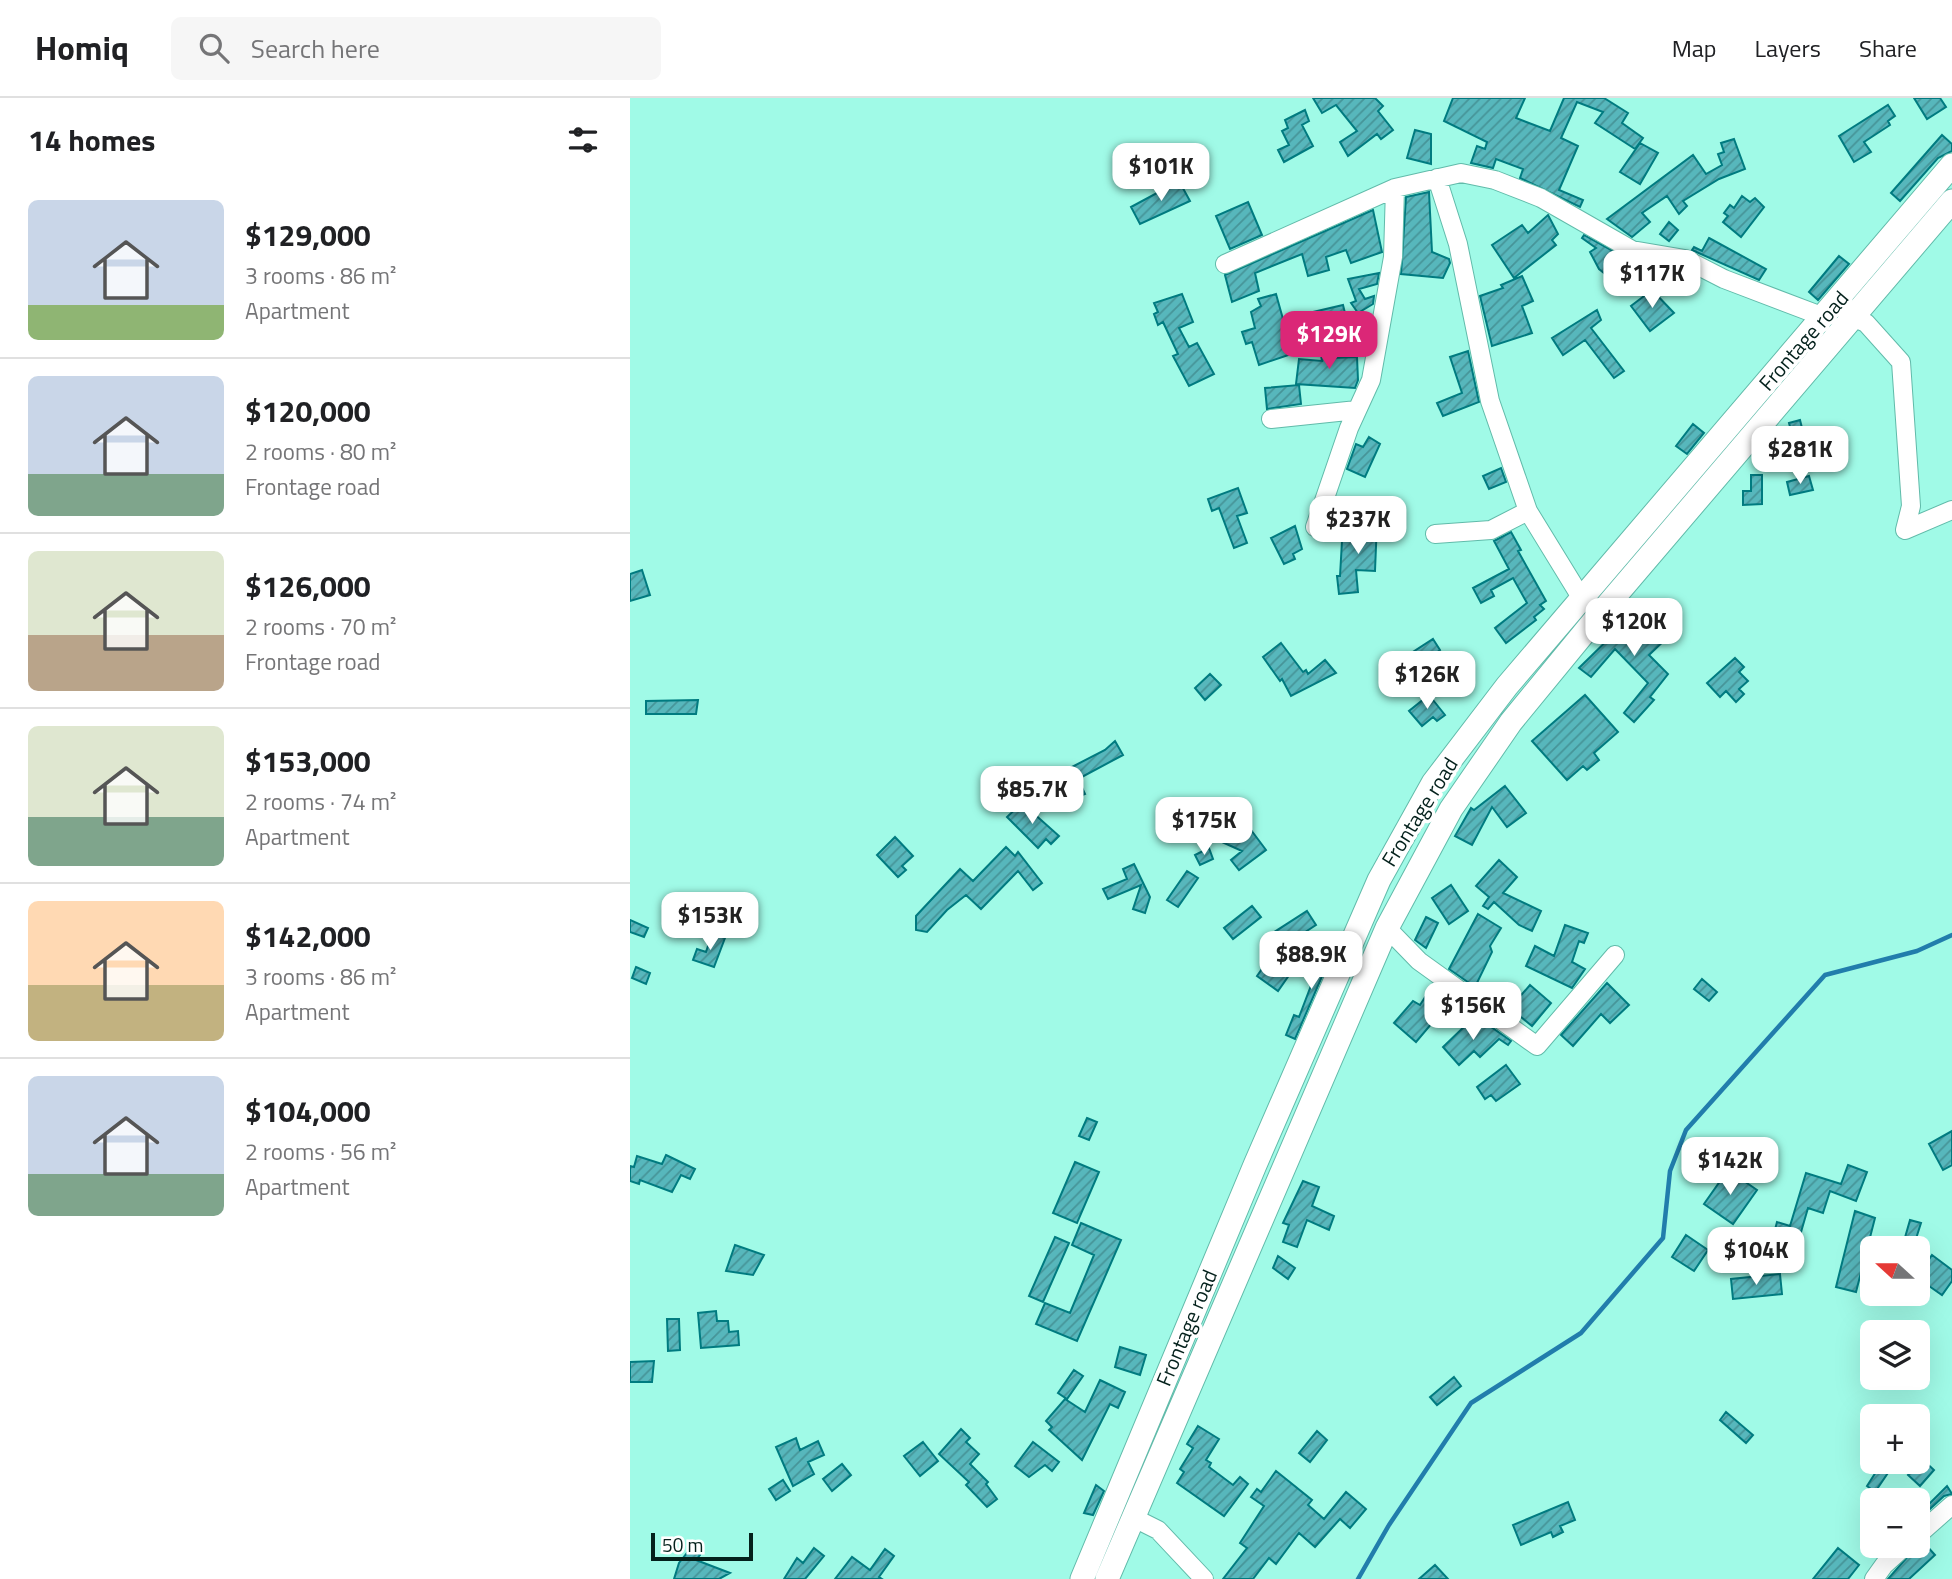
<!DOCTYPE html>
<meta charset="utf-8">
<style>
:root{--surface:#fff;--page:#f6f6f6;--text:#202124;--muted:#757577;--line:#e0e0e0;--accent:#db2777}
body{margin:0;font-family:"Titillium Web",sans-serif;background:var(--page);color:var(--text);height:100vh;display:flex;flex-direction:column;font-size:26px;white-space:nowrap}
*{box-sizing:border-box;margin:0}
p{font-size:23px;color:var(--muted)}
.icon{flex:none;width:38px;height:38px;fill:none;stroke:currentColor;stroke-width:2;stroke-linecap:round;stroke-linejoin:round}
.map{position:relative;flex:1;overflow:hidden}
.side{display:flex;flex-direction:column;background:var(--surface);width:630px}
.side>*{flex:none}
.needle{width:46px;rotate:291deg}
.controls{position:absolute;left:1230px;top:1138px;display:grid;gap:14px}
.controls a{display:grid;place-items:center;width:70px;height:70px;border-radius:10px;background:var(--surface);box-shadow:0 7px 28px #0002;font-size:35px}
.scale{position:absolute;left:21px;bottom:18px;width:102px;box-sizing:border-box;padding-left:7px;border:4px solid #04211c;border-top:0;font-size:19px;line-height:24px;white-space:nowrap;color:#04211c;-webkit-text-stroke:5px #fff;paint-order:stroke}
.price{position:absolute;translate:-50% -60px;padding:0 16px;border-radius:14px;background:#fff;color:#222;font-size:23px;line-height:46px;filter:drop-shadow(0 2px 4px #0008)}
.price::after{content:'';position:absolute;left:50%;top:42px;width:21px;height:16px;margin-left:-10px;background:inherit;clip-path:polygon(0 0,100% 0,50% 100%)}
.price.selected{background:var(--accent);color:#fff}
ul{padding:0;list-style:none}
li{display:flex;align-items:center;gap:21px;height:175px;padding:0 28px}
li+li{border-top:2px solid var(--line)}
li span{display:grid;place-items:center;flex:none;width:196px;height:140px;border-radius:10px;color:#555}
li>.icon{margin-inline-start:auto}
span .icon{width:84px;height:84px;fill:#fffc;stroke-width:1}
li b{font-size:30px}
h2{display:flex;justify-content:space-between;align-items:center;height:84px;padding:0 28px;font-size:30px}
header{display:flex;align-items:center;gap:42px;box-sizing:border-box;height:98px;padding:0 35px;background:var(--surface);border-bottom:2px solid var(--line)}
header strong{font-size:33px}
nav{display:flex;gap:38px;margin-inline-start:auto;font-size:24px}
.search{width:490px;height:63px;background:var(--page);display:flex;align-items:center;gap:18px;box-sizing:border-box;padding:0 24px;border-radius:10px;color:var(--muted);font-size:26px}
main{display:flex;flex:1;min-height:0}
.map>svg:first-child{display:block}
</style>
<header>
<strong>Homiq</strong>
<div class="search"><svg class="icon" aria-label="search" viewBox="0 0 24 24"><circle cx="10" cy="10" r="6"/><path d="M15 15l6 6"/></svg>Search here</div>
<nav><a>Map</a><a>Layers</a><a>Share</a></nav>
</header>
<main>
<section class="side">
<h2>14 homes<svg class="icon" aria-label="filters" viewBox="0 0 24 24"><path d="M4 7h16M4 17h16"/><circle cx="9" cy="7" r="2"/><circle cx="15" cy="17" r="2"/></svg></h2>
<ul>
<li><span style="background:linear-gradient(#c9d6e8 75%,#8fb573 0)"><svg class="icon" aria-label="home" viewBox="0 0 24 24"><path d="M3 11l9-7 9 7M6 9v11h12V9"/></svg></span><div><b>$129,000</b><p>3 rooms · 86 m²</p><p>Apartment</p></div></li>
<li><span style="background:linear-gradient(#c9d6e8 70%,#7fa58c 0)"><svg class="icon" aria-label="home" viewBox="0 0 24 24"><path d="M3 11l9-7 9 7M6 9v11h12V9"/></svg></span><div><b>$120,000</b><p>2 rooms · 80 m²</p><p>Frontage road</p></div></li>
<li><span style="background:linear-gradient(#dfe7d0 60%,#b9a48a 0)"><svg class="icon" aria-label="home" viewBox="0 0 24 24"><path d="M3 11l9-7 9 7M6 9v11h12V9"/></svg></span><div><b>$126,000</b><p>2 rooms · 70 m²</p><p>Frontage road</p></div></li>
<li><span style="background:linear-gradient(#dfe7d0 65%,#7fa58c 0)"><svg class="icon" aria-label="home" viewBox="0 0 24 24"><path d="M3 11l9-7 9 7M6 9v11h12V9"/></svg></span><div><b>$153,000</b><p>2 rooms · 74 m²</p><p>Apartment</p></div></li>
<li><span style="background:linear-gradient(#ffd9b3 60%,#c2b280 0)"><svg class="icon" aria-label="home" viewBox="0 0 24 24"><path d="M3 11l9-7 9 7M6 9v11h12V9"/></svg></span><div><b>$142,000</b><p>3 rooms · 86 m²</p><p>Apartment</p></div></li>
<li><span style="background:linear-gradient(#c9d6e8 70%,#7fa58c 0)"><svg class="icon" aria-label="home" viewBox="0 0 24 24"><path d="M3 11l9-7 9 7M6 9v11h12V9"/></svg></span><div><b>$104,000</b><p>2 rooms · 56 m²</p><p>Apartment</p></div></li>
</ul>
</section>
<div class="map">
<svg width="1322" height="1481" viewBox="0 0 1322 1481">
<defs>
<pattern id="building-hatch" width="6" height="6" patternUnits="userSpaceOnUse" patternTransform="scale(1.75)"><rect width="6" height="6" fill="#57b7bc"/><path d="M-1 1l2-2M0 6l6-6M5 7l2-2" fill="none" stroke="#469498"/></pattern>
</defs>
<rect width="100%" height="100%" fill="#a0fae7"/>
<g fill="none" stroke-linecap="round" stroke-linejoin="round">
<path stroke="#217dac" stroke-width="4.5" d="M 728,1481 L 759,1427 L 841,1305 L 951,1235 L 1033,1140 L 1040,1073 L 1056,1032 L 1195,877 L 1287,853 L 1322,837"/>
</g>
<path fill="url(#building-hatch)" stroke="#007b80" stroke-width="2" d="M 683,0 L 745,0 L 753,8 L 748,13 L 763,32 L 751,41 L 747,36 L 718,58 L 710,44 L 727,33 L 706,7 L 692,15 Z
M 823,0 L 895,0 L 886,20 L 920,33 L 934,0 L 974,0 L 998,15 L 992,25 L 1013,40 L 1005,51 L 965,25 L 973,14 L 947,4 L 931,40 L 948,48 L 929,92 L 953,102 L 950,109 L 890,80 L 893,71 L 866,61 L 863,70 L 841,65 L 847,48 L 855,51 L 857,44 L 814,23 Z
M 1284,0 L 1310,0 L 1316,9 L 1297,21 Z
M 1258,7 L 1265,18 L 1258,23 L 1260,27 L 1234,44 L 1241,54 L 1224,64 L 1209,38 Z
M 675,12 L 679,23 L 672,27 L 683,48 L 654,64 L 648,52 L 659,47 L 652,33 L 658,30 L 655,22 Z
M 785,32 L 801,36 L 801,66 L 777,60 Z
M 1312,37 L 1322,46 L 1322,53 L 1308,60 L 1270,103 L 1261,95 Z
M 1104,41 L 1115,71 L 1089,81 L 1053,103 L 1057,108 L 1049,116 L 1037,98 L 1012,115 L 1020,124 L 1002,139 L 977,121 L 1063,57 L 1076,76 L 1092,67 L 1088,56 L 1094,54 L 1091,45 Z
M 1010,45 L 1028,55 L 1010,86 L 990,74 Z
M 549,83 L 560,103 L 510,126 L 501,109 Z
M 799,94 L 802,154 L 819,161 L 820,165 L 813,180 L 771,176 L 776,99 Z
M 1112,98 L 1120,104 L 1125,100 L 1134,109 L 1111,139 L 1093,124 L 1098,118 L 1094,115 L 1100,107 L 1104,110 Z
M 618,104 L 632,137 L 600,151 L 586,118 Z
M 743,112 L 752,154 L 721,165 L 716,152 L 696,159 L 699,172 L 678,178 L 672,156 L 625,175 L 629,193 L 602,204 L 595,177 Z
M 918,117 L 928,136 L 922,142 L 926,147 L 884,180 L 862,147 L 892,127 L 898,135 Z
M 1039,124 L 1048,132 L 1039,143 L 1030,136 Z
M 954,137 L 1008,167 L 1013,175 L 998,194 L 969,171 L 960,154 L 966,150 L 952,140 Z
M 1079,140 L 1136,171 L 1129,182 L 1062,152 L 1064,149 L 1072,153 Z
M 1209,158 L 1219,166 L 1188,202 L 1179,194 Z
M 1050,172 L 1067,180 L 1063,188 L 1046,181 Z
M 749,175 L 747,186 L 729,191 L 735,201 L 744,198 L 743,206 L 728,215 L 721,205 L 726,203 L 718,181 Z
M 892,178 L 903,203 L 892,208 L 902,235 L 862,248 L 850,198 L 873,190 L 871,187 Z
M 1022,192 L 1044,215 L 1020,233 L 1001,208 Z
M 552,196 L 563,224 L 549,230 L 559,249 L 567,245 L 584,276 L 559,288 L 543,258 L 548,256 L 533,224 L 528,227 L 524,216 L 528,214 L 524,205 Z
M 646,196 L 653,221 L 713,207 L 715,215 L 661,235 L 667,254 L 629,267 L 622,244 L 616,246 L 612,234 L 625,230 L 621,214 L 631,208 L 628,201 Z
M 967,212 L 971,222 L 961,230 L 994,273 L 984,280 L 955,242 L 933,257 L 922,240 Z
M 702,248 L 703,260 L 727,259 L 728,282 L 725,290 L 666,286 L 669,261 L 692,263 L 690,250 Z
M 838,253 L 849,304 L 813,318 L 807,305 L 832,295 L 820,259 Z
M 669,287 L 671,306 L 637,311 L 635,290 Z
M 1170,322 L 1177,350 L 1166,352 L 1159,325 Z
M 1063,326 L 1074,335 L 1057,356 L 1046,348 Z
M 739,339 L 750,346 L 735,379 L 717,371 L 726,346 L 733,349 Z
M 871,370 L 876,384 L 859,391 L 853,378 Z
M 1121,377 L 1132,377 L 1132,406 L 1113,407 L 1113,393 L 1121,393 Z
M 1179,378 L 1183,392 L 1160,397 L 1157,384 Z
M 608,390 L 617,415 L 607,418 L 617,445 L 604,450 L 589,410 L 582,413 L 578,401 Z
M 725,423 L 747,424 L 745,473 L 726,472 L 728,494 L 709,496 L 707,478 L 710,478 L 712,443 L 724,443 Z
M 665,428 L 672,451 L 663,456 L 665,461 L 654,466 L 641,440 Z
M 881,434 L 891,452 L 888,453 L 916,503 L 910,507 L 914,511 L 904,519 L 906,522 L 876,545 L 865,530 L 897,505 L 883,480 L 861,492 L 864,498 L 851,505 L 843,490 L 879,471 L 864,443 Z
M 12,472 L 20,497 L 0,503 L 0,476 Z
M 1002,513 L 1022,533 L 1028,527 L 1039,538 L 1019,557 L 1038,576 L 1020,599 L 1024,602 L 1004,624 L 994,615 L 1018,585 L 985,551 L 961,579 L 949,570 L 996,524 L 993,521 Z
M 803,541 L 810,552 L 763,589 L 752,574 Z
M 651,545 L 673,574 L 676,572 L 678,576 L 695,562 L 706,575 L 661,598 L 652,581 L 650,583 L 633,559 Z
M 1105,560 L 1114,569 L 1109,574 L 1118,583 L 1109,591 L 1114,596 L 1106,604 L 1096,593 L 1090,599 L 1077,585 Z
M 580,576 L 591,587 L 575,602 L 565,590 Z
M 799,597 L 815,617 L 807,623 L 803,619 L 792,628 L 779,613 Z
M 955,597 L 988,634 L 964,655 L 969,662 L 957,672 L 953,668 L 937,682 L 902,643 Z
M 68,602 L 66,616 L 16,616 L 16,603 Z
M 485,643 L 493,657 L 448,681 L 455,696 L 445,700 L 434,673 L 475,652 Z
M 875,688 L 896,715 L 877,729 L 862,709 L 842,747 L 825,738 L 841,710 L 844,712 Z
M 392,705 L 429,738 L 421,746 L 416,741 L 408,750 L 377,719 Z
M 592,719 L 621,732 L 636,752 L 609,772 L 601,762 L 612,753 L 583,740 Z
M 265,739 L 283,758 L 272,768 L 276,772 L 268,779 L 247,757 Z
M 376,749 L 385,758 L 388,754 L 412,785 L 403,792 L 388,773 L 351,811 L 336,797 L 317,812 L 297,834 L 286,832 L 286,818 L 330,771 L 343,783 Z
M 579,750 L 583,761 L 570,767 L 565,757 Z
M 869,762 L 887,779 L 873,795 L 911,813 L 902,833 L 889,827 L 864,804 L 858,811 L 853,808 L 859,799 L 846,788 Z
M 504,766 L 520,799 L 515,815 L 503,811 L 511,787 L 478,801 L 473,791 L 497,781 L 493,771 Z
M 557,773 L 568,780 L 548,809 L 537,802 Z
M 821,787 L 838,813 L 819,826 L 802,800 Z
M 622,808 L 631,819 L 603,841 L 594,830 Z
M 677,813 L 686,827 L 666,840 L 674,851 L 652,866 L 662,873 L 648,893 L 627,878 L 646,851 L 638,838 Z
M 848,816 L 871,830 L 860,848 L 862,854 L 845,889 L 819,871 Z
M 796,819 L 808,825 L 796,850 L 785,842 Z
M 0,822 L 18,830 L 14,839 L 0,834 Z
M 935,827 L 958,835 L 954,845 L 949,843 L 942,864 L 955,871 L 942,890 L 896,868 L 905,848 L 924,858 Z
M 82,836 L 95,840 L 84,869 L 63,862 L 67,851 L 76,854 Z
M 698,843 L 706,846 L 665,941 L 656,937 L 664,917 L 669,919 Z
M 6,869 L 20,875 L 16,886 L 2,880 Z
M 1072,881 L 1087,894 L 1079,903 L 1064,891 Z
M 977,885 L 999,907 L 980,925 L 971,916 L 943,948 L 931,937 Z
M 900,887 L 921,905 L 902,928 L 880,910 Z
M 801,890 L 819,905 L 786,944 L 764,925 L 783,903 L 790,907 Z
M 839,924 L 847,934 L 854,924 L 881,943 L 878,947 L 869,941 L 850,959 L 844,953 L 829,967 L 813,949 Z
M 876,967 L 890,986 L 866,1003 L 861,997 L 855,1001 L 847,989 Z
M 457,1020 L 467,1024 L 459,1042 L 449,1038 Z
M 1322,1033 L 1322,1067 L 1313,1072 L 1299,1046 Z
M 36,1057 L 65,1071 L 60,1081 L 51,1077 L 42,1094 L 10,1082 L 9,1086 L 0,1083 L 0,1068 L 4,1069 L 7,1058 L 32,1066 Z
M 445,1064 L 469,1074 L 447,1125 L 423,1115 Z
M 1218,1067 L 1237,1074 L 1226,1103 L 1200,1093 L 1193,1115 L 1178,1110 L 1162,1165 L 1138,1158 L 1147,1124 L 1160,1128 L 1176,1075 L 1211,1086 Z
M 1098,1072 L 1127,1092 L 1103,1126 L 1074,1106 Z
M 673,1083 L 689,1089 L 682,1108 L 704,1118 L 699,1132 L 677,1122 L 667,1149 L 653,1144 L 659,1127 L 653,1125 Z
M 1225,1113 L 1245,1120 L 1226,1194 L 1206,1189 Z
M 1280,1122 L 1291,1125 L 1283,1150 L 1272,1150 Z
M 451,1125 L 491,1142 L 447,1243 L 406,1226 L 415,1205 L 440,1215 L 464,1157 L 442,1147 Z
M 1056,1137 L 1078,1152 L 1064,1173 L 1042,1159 Z
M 425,1139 L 439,1145 L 413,1204 L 399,1198 Z
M 105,1147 L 134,1157 L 123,1177 L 96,1173 Z
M 1302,1157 L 1322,1172 L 1322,1183 L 1312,1197 L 1299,1188 L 1295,1193 L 1288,1188 L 1288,1177 Z
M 648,1158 L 665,1170 L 658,1181 L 643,1170 Z
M 1150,1176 L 1152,1196 L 1103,1201 L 1101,1181 Z
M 86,1213 L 87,1223 L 98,1223 L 99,1234 L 108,1233 L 109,1247 L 71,1250 L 68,1215 Z
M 37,1221 L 49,1221 L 50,1252 L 38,1253 Z
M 490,1249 L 516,1257 L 510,1277 L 485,1269 Z
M 24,1263 L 22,1284 L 0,1284 L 0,1264 Z
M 444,1272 L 453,1278 L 437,1301 L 428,1295 Z
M 824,1279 L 831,1288 L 807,1307 L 800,1299 Z
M 470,1282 L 495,1294 L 488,1310 L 480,1306 L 452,1362 L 419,1332 L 422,1329 L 416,1323 L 435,1301 L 455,1314 Z
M 1096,1314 L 1123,1337 L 1116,1345 L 1090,1322 Z
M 568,1328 L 589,1341 L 576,1362 L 581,1365 L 579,1369 L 603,1387 L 610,1379 L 618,1386 L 594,1418 L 547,1385 L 554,1374 L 550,1371 L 563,1350 L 557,1346 Z
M 331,1331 L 340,1340 L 336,1344 L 349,1356 L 340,1366 L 358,1384 L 356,1386 L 367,1401 L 357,1409 L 336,1387 L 339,1384 L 309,1356 Z
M 687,1333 L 697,1342 L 680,1364 L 669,1355 Z
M 166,1340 L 170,1352 L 188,1343 L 194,1357 L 178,1364 L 184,1376 L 163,1388 L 146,1349 Z
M 293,1344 L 308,1363 L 290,1378 L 274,1358 Z
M 403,1344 L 429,1364 L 422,1373 L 415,1367 L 399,1379 L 385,1368 Z
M 1292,1361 L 1304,1372 L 1290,1388 L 1278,1377 Z
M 1253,1363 L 1266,1363 L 1245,1394 L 1237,1388 Z
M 212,1366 L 221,1377 L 202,1393 L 193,1381 Z
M 646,1373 L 682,1402 L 678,1407 L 694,1421 L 716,1394 L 736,1411 L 720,1430 L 710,1421 L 685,1449 L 669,1435 L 646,1466 L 639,1460 L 623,1481 L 593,1481 L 617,1450 L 610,1445 L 634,1408 L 621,1399 L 627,1391 L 631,1394 Z
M 153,1382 L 160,1393 L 146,1402 L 139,1391 Z
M 466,1387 L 474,1393 L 463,1417 L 454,1415 Z
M 1317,1388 L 1322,1396 L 1314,1398 L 1289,1421 L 1288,1417 Z
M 938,1404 L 945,1422 L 930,1428 L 933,1434 L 923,1439 L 921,1434 L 891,1447 L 883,1427 Z
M 1295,1446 L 1305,1457 L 1279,1481 L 1258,1481 L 1287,1448 Z
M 61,1450 L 70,1457 L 66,1462 L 100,1475 L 89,1481 L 44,1481 L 49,1465 Z
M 184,1450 L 194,1458 L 175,1481 L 154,1481 L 167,1460 L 173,1465 Z
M 1208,1450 L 1229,1467 L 1218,1481 L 1183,1481 Z
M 255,1451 L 264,1458 L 249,1479 L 252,1481 L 205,1481 L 222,1459 L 240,1472 Z
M 805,1467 L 818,1481 L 789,1481 Z"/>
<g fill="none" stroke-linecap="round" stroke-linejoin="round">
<g stroke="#61bbaa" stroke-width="20">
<path id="minor" d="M 807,80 L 828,146 L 860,303 L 898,413 L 952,501
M 595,166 L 765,90 L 831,75 L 865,82 L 911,100 L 1002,152 L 1055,161 L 1094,181 L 1194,219
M 1208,205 L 1224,220 L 1236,225 L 1271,264 L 1281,408 L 1275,432 L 1322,412
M 641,321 L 727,312
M 685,429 L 719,330 L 741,282 L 763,159 L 765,90
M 805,436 L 861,432 L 898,413
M 757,830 L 789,863 L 907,948 L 985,857
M 504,1420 L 528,1432 L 574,1481
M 1288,1437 L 1322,1407
M 1244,1481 L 1254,1467 L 1276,1447"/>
</g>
<g stroke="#61bbaa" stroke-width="25">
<path id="major" d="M 452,1481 L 625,1067 L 749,782 L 803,685 L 877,588 L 1322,67
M 477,1481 L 757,830 L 821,711 L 881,624 L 963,524 L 1322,103"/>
</g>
<use href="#minor" stroke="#fff" stroke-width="18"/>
<use href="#major" stroke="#fff" stroke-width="23"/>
</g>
<g text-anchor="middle" stroke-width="7" stroke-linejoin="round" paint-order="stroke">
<g font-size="21" fill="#04211c" stroke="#fff">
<text transform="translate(1174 243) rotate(-49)" y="7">Frontage road</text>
<text transform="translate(790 714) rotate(-58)" y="7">Frontage road</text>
<text transform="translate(557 1230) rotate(-67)" y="7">Frontage road</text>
</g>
</g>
</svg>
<div class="controls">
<a><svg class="needle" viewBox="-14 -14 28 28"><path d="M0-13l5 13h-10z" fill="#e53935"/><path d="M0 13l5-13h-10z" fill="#757577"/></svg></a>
<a><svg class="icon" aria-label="layers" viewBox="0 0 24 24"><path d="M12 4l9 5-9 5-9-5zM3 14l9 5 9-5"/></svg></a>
<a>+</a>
<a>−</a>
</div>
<div class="scale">50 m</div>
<b class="price" style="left:531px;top:105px">$101K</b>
<b class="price" style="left:1022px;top:212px">$117K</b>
<b class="price selected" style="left:699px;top:273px">$129K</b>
<b class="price" style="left:1170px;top:388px">$281K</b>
<b class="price" style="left:728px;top:458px">$237K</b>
<b class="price" style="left:1004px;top:560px">$120K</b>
<b class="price" style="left:797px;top:613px">$126K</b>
<b class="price" style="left:402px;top:728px">$85.7K</b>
<b class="price" style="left:574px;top:759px">$175K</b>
<b class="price" style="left:80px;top:854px">$153K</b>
<b class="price" style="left:681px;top:893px">$88.9K</b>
<b class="price" style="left:843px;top:944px">$156K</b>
<b class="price" style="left:1100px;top:1099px">$142K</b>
<b class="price" style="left:1126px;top:1189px">$104K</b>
</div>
</main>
